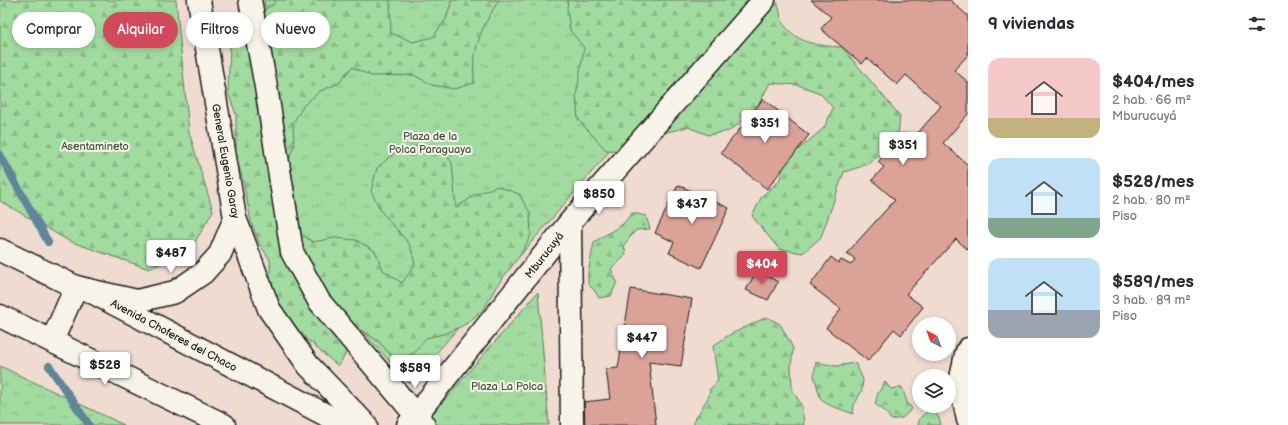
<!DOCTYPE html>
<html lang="es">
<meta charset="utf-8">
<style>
:root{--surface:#fff;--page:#f7f7f7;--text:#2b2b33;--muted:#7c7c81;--accent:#d1495b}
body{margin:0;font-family:"Balsamiq Sans",sans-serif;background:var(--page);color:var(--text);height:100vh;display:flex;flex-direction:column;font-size:15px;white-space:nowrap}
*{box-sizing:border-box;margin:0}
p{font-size:13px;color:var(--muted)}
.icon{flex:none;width:22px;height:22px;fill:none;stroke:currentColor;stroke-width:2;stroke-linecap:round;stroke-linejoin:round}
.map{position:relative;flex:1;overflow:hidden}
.sheet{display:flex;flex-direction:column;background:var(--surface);width:320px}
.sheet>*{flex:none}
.hud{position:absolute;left:12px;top:12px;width:380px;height:36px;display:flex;gap:8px}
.needle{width:26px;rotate:319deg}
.buttons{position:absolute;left:912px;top:317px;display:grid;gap:8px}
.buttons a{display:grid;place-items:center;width:44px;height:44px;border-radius:50%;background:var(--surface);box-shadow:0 2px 6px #0003;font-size:20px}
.price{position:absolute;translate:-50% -34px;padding:0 9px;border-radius:4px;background:#fff;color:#222;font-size:13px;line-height:26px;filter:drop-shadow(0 1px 2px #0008)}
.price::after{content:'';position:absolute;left:50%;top:24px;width:12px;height:9px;margin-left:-6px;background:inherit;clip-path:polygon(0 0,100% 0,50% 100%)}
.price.on{background:var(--accent);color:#fff}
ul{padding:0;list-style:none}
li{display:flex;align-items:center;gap:12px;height:100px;padding:0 20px}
li span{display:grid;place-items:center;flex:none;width:112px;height:80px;border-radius:12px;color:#555}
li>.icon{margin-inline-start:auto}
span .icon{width:48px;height:48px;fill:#fffc;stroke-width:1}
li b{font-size:17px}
h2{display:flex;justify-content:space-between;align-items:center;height:48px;padding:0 20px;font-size:17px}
.pill{padding:0 14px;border-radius:18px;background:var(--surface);box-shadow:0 2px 6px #0003;font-size:14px;line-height:36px}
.pill.on{background:var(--accent);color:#fff}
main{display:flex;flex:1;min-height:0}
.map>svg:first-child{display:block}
</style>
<main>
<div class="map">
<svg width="968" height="425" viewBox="0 0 968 425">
<defs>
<pattern id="grass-tufts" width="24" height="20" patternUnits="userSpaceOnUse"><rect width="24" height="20" fill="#a2db9f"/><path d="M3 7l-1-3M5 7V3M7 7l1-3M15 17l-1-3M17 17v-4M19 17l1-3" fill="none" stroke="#8bbb88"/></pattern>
<pattern id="forest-firs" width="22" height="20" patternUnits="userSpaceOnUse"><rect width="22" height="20" fill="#a2db9f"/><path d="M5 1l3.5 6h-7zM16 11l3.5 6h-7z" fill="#8bbb88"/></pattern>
</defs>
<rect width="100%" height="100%" fill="#efdbd0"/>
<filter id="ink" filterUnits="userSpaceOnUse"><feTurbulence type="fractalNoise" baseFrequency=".025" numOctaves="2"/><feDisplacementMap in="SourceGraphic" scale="8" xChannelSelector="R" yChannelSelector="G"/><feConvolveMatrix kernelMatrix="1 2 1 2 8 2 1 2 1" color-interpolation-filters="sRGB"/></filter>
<g filter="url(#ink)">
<path fill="url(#grass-tufts)" stroke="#5f7c5e" d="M 264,0 L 739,0 L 410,384 L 307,270 Z
M 538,292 L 549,425 L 434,425 L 428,419 Z
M 0,366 L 124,425 L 0,425 Z"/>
<path fill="url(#forest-firs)" stroke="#5f7c5e" d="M 0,0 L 176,0 L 189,132 L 213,211 L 191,249 L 149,269 L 69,241 L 0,201 Z
M 275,0 L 390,0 L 391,33 L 413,42 L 433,37 L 446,19 L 452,0 L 499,0 C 486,20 477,37 474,61 C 473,68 474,76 474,83 L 454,89 L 432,85 L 414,75 L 371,76 L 352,67 L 339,83 L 320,91 L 304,105 L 293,123 L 294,145 L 279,187 L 293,229 L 313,242 L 334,238 L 356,240 L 375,251 L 383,270 L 402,283 L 415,265 L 410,245 L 381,211 L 371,191 L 377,168 L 394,153 L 417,146 L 440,146 L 452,163 L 456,208 L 475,195 L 497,186 L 519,194 L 530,213 L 531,235 L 521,254 L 496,287 L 483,310 L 466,324 L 447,333 L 426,338 L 413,355 L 393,357 L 378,341 L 361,330 L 338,366 L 305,338 L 277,304 L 270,283 L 270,260 L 259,243 L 251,222 L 243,180 L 236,158 L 236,114 L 228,93 L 230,46 L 237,25 L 274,4 Z
M 568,0 L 775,0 C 781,6 779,16 783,23 C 797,44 819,46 842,47 L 900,116 L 898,137 L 883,153 L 866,165 L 844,172 L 821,237 L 803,253 L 779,249 L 752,216 L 762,196 L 779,181 L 786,160 L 824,128 L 833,108 L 820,93 L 798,85 L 770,83 L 760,102 L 745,119 L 729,131 L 708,135 L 688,127 L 667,132 L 647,146 L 627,151 L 606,150 L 578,119 L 576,96 L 584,48 L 570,30 L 567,8 Z
M 632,213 L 646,216 L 650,229 L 636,230 L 624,245 L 626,255 L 611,269 L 617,282 L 611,296 L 599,298 L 594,290 L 588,284 L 588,274 L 594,242 L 623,224 Z
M 767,317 L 780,324 L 793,348 L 791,367 L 792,388 L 802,407 L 804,425 L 694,425 L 694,421 L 709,396 L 710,389 L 718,381 L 713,346 L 729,335 Z
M 816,362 L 836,366 L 855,363 L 863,379 L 862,390 L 854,405 L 853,414 C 842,409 830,407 821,400 L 814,376 Z
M 885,382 L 891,389 L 902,387 L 907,402 L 912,409 L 902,418 L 891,420 L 886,412 L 875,404 L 878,393 Z
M 932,407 L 940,420 L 941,425 L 918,425 L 920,418 Z"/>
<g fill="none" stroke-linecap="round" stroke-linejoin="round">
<path stroke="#608499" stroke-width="8" d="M 0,155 L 48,242
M 49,366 L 89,425"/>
</g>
<path fill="#dba298" stroke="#1c1c1c" d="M 811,0 L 950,0 L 968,16 L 968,55 L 954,70 L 968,82 L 968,114 L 943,143 L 968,165 L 968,250 L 956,239 L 906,294 L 923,307 L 901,335 L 894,329 L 868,361 L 826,328 L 841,309 L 810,285 L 831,257 L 839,263 L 841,260 L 851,265 L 855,259 L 847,253 L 895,200 L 872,180 L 884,167 L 878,162 L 905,133 L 912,140 L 941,106 L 906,75 L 897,85 L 867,58 L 862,64 L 821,29 L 831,17 Z
M 763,99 L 809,135 L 767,189 L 721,153 Z
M 678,185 L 729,208 L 701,268 L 669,253 L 674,242 L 655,233 Z
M 757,270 L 778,282 L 768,300 L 746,290 Z
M 631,289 L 692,299 L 681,366 L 649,362 L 656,425 L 585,425 L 584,402 L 610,399 L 606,369 L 618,368 Z"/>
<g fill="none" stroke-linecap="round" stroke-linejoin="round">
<g stroke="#1c1c1c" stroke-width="25">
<path id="minor" d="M 570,222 L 572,425
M 0,250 L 76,287 L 88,290 L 345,425
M 0,316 L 224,425
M 52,341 L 76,287
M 968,349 L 966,354 L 960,383 L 968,420
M 408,425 L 570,222 L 764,0"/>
</g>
<g stroke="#1c1c1c" stroke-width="25">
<path id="tertiary" d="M 199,0 L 235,218 L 269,309 L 308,365 L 366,425
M 250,0 L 266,87 L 292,252 L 319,301 L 424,425
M 88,290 L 137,301 L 175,292 L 203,273 L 220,254 L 235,218"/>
</g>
<use href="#minor" stroke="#f7f3e8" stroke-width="22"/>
<use href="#tertiary" stroke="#f7f3e8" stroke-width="22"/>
</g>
</g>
<g text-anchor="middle" stroke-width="4" stroke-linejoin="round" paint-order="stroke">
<g font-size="11" fill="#445543" stroke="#f7f3e8">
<text x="430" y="140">Plaza de la<tspan x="430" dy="13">Polca Paraguaya</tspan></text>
<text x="95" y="150">Asentamineto</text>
<text x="507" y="390">Plaza La Polca</text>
</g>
<g font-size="11" fill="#1c1c1c" stroke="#f7f3e8">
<text transform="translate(226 161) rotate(80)" y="4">General Eugenio Garay</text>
<text transform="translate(544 255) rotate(-52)" y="4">Mburucuyá</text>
<text transform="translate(174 335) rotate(28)" y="4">Avenida Choferes del Chaco</text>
</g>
</g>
</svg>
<div class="buttons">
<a><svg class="needle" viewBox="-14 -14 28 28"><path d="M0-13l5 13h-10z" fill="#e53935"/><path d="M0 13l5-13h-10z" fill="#7c7c81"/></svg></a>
<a><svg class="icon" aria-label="layers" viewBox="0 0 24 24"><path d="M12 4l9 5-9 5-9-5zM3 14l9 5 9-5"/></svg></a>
</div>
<b class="price" style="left:765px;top:144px">$351</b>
<b class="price" style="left:903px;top:166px">$351</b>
<b class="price" style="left:599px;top:215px">$850</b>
<b class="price" style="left:692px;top:225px">$437</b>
<b class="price" style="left:171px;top:274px">$487</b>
<b class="price on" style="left:762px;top:285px">$404</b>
<b class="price" style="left:642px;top:359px">$447</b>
<b class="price" style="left:105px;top:386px">$528</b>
<b class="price" style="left:415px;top:389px">$589</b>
<div class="hud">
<a class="pill">Comprar</a>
<a class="pill on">Alquilar</a>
<a class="pill">Filtros</a>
<a class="pill">Nuevo</a>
</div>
</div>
<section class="sheet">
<h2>9 viviendas<svg class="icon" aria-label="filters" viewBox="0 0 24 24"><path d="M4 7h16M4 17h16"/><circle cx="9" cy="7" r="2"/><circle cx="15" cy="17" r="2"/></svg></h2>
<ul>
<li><span style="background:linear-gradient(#f6c9c9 75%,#c2b280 0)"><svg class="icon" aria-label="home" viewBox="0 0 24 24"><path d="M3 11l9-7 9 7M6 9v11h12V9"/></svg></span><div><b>$404/mes</b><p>2 hab. · 66 m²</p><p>Mburucuyá</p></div></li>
<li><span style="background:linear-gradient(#bfe0f5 75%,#7fa58c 0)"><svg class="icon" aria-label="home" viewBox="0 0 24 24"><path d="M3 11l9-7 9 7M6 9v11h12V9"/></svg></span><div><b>$528/mes</b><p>2 hab. · 80 m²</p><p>Piso</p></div></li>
<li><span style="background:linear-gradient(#bfe0f5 65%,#9aa5b1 0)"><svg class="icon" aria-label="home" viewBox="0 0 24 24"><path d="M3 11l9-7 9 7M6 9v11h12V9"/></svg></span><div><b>$589/mes</b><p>3 hab. · 89 m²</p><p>Piso</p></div></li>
</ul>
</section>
</main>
